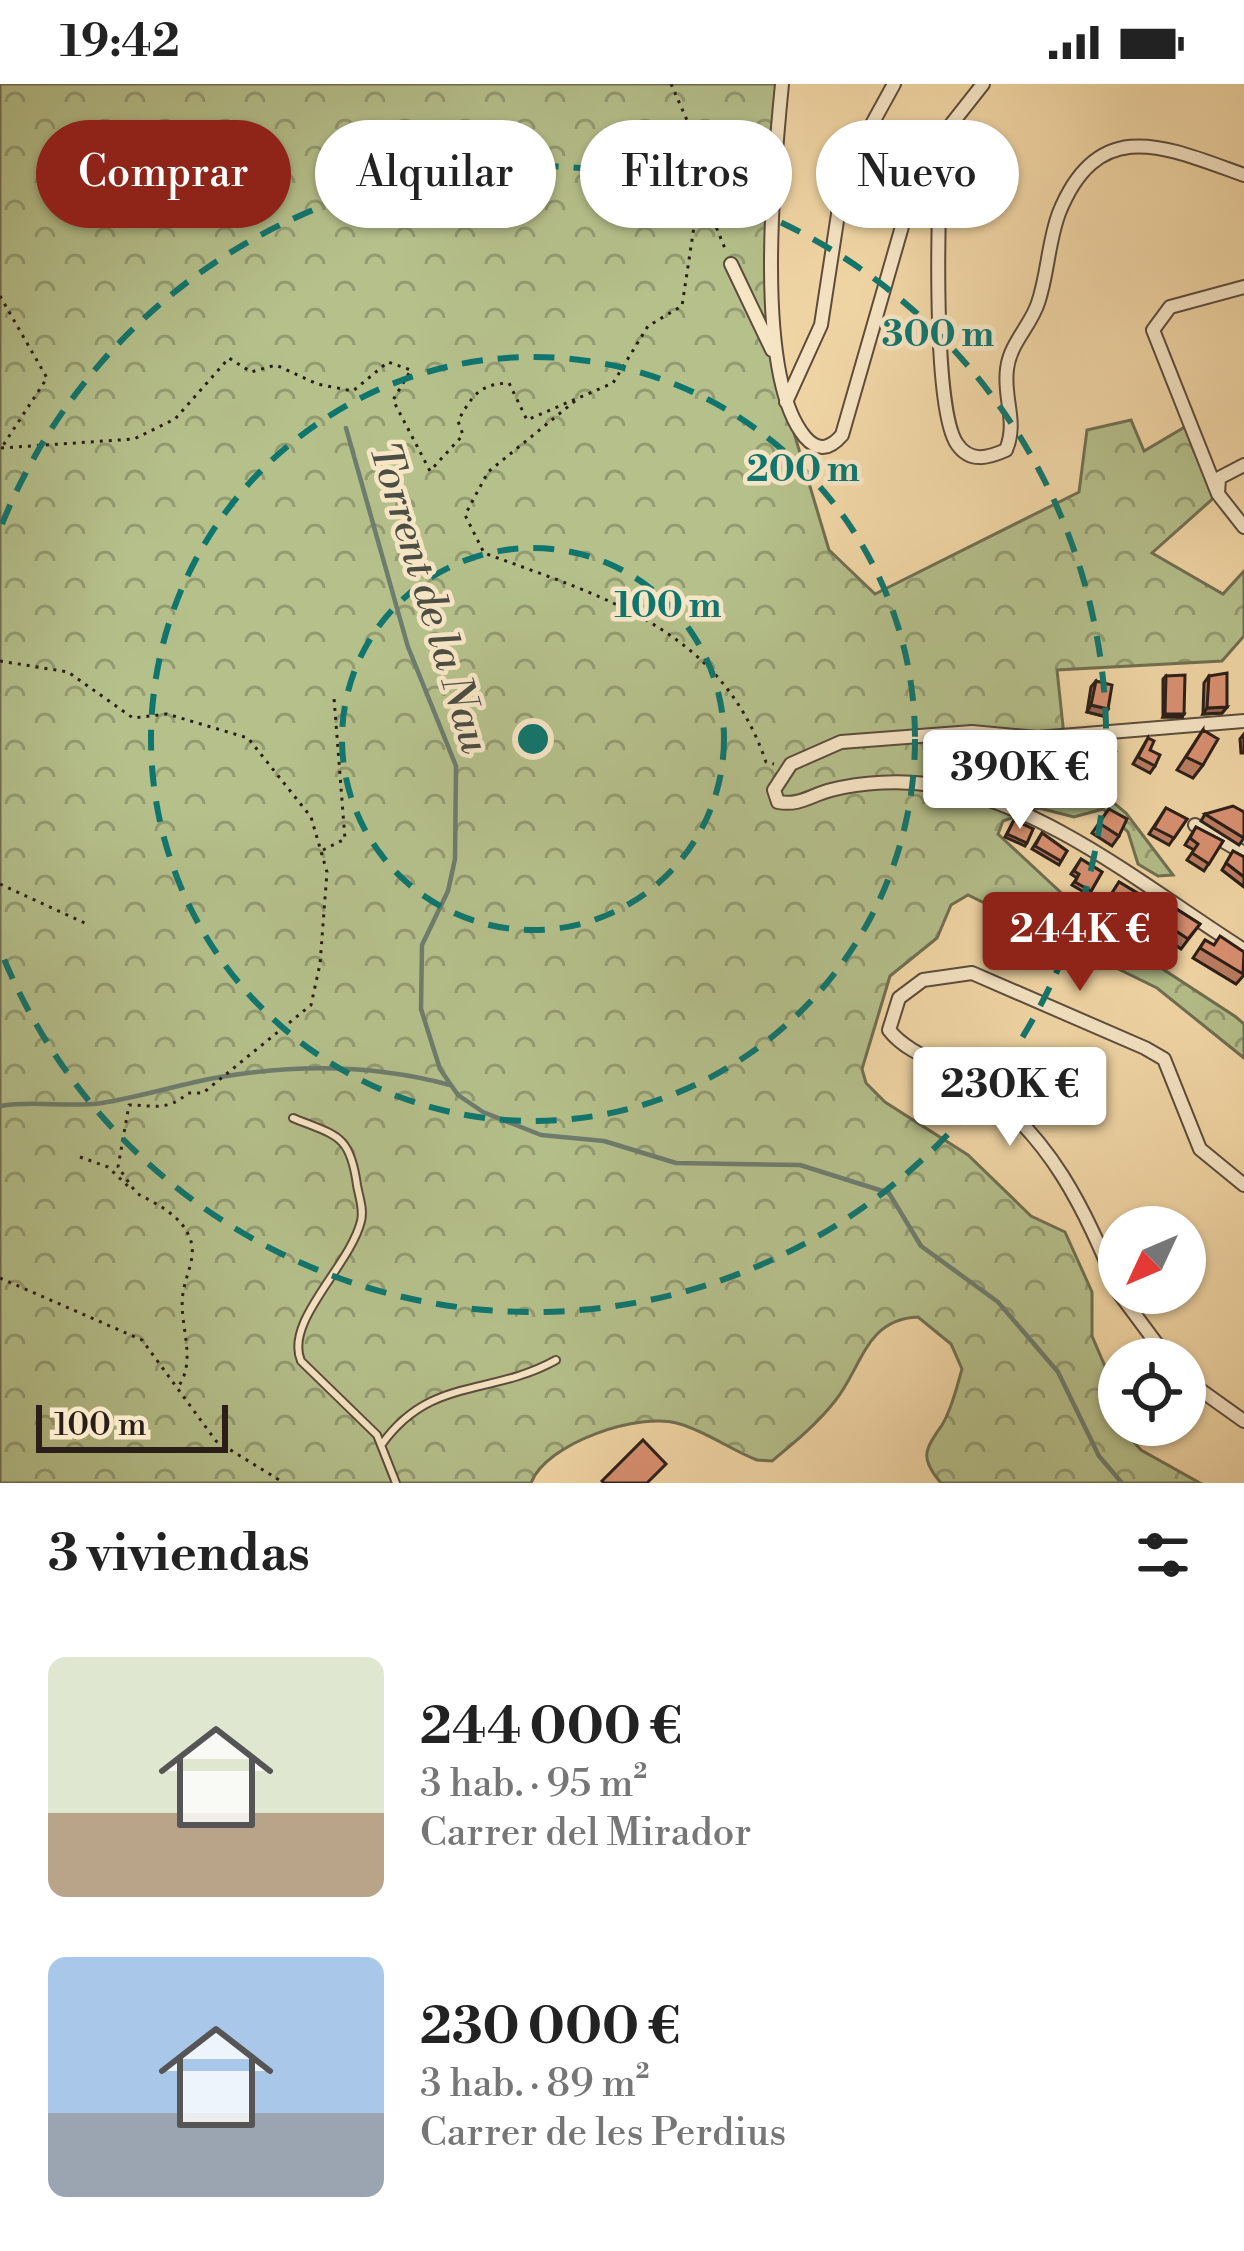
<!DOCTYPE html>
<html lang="es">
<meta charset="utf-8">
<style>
:root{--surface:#fff;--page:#f6f6f6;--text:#222;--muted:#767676;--accent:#8f2418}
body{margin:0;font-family:"Libre Bodoni",serif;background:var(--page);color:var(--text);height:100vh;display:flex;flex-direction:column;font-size:45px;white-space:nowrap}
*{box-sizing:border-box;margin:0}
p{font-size:39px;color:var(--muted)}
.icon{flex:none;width:66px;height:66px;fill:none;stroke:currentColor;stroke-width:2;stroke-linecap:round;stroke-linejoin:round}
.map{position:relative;height:1399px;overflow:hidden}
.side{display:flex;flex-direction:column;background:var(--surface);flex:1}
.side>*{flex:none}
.guide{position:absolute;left:36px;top:36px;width:1173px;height:108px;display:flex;gap:24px}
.needle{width:78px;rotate:226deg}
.tools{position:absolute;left:1098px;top:1122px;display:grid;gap:24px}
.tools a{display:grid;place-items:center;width:108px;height:108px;border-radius:50%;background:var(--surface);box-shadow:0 3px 9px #0004;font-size:60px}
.scale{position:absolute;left:36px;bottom:30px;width:192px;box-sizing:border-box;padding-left:12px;border:6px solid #2a1e19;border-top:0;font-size:33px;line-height:42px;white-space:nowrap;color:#2a1e19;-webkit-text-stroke:9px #f7e6c6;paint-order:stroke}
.price{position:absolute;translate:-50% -102px;padding:0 27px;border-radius:12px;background:#fff;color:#222;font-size:39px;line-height:78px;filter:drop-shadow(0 3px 6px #0008)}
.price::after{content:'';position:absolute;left:50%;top:72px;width:36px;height:27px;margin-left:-18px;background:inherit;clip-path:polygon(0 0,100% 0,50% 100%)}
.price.active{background:var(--accent);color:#fff}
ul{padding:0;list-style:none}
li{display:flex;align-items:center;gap:36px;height:300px;padding:0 48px}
li span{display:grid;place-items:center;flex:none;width:336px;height:240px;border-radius:18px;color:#555}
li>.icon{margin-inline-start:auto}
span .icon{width:144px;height:144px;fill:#fffc;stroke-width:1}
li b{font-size:51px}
h2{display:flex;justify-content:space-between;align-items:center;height:144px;padding:0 48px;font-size:51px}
.pill{padding:0 42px;border-radius:54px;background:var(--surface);box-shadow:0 3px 9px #0004;font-size:42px;line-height:108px}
.pill.active{background:var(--accent);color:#fff}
.status{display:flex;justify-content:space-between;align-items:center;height:84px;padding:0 60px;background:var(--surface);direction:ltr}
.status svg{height:33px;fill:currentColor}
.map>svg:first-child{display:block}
</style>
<div class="status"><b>19:42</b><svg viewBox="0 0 49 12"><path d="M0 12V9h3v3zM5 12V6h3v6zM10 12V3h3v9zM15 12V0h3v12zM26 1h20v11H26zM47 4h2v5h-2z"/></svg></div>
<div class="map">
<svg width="1244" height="1399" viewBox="0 0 1244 1399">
<defs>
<pattern id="forest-crowns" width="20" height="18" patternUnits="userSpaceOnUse" patternTransform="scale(3)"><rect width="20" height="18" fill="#b5c08b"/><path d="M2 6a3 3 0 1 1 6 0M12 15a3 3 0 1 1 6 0" fill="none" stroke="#939b71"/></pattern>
</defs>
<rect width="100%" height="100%" fill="#f3d8a7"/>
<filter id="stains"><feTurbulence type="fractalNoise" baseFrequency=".00167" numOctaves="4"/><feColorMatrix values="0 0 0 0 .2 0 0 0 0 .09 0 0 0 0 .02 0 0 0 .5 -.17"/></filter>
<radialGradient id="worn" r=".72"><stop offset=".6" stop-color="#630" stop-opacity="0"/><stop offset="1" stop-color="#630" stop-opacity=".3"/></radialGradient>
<path fill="url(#forest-crowns)" stroke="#706f52" stroke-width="3" d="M 0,0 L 782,0 L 773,195 L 785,319 L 829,466 L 875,510 L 1079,408 L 1087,346 L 1131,336 L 1144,367 L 1190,340 L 1218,410 L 1152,469 L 1223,510 L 1244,487 L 1244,552 L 1222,577 L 1057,586 L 1067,680 L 1126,729 L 1173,791 L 1158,792 L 1138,780 L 1128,748 L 1103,725 L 1074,733 L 1039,724 L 1003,737 L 998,750 L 1097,842 L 1236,933 L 1244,940 L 1244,974 L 1157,904 L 968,811 L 951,821 L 937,854 L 890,892 L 862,985 L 866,999 L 885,1018 L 968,1071 L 1031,1132 L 1065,1148 L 1092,1208 L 1092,1252 L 1113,1301 L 1119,1341 L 1141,1366 L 1200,1399 L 941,1399 C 919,1373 925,1366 942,1341 C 952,1325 957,1302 962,1285 L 951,1260 L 918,1233 C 865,1235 862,1284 835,1317 C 817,1340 795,1358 772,1377 L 757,1376 C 731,1366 707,1348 680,1340 C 640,1327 546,1359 531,1399 L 0,1399 Z"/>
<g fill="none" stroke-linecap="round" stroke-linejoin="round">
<path stroke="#6e7c6e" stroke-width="4.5" d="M 346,344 L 408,563 L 456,682 L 455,775 L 448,807 L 422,861 L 421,925 L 440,985 L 458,1011 L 483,1028 L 541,1051 L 604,1057 L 676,1079 L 800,1081 L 889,1109 L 921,1162 L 998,1218 L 1058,1288 L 1099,1372 L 1122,1399
M 0,1022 C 35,1016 68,1024 102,1019 C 141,1013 180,1000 220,993 C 297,980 376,981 450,1001"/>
<g stroke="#5c4c3c" stroke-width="10">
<path id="lane" d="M 293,1034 C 337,1052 350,1050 357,1101 C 359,1113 364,1125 361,1137 C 350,1182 284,1237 301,1277 L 377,1351 L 396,1399
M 382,1360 C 431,1292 489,1313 556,1276"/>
</g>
<g stroke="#5c4c3c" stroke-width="16">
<path id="street" d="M 782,0 C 774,81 753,291 805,353 C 818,368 830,365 842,351 L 920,80 L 983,0
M 943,44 C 938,97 931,322 957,360 C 970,379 988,374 1006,366 C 1018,337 1003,315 1007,285 C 1010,259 1030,243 1038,219 C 1048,190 1048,158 1059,129 C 1099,29 1168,64 1244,91
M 731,180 L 772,266
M 786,318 L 821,241 L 844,91 L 894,0
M 1244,381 L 1219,394 L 1218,410 L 1244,443
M 1218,410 L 1153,246 L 1170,223 L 1244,203
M 1244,637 L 1037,654 L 972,648 L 841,658 L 791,680 L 774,706 L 778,718 C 800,722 811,711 831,706 C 862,698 901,696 933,701 C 1047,720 1149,806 1244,866
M 1195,741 L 1244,769
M 1119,1208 C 1084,1124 1052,1053 974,998 C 947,979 909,972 889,946 L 899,914 L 923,896 L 972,889 L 1145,964 L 1164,975 L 1200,1065 L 1244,1101
M 1119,1209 L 1168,1275
M 1185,1295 L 1244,1337"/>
</g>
<path stroke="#2a1e19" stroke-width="3" stroke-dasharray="3 6" stroke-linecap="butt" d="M 671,0 L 694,52 L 694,89 L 726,167
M 0,212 L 47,294 L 2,363
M 575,317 L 488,388 L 465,431 L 484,469 C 603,513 720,544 766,678 L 774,680
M 1,364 L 134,355 L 175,335 L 229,274 L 251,288 L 276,281 L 317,300 L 353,307 L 388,278 L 411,286 L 393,316 L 430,387 L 463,351 L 458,337 C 472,312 479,300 509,299 L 527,336 L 613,299 L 648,242 L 682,222 L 700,103
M 0,577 L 68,588 L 133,634 L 167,630 L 248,654 L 311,733 L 327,788 L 320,880 L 311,921 L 203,1009 L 188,1009 C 167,1028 153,1021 129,1021 L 118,1083 L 137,1110
M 323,766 L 345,755 L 334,614
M 0,800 L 89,841
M 80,1073 L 108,1083 L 130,1104
M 138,1110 C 157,1120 180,1131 189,1152 C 198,1171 186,1189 183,1209 C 178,1240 198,1275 178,1303
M 0,1194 L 142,1256 L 216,1357 L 284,1399"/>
<use href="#lane" stroke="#f7e6c6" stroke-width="6"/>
<use href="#street" stroke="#f7e6c6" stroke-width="12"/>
</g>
<path fill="#bc7e63" stroke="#2a1e19" stroke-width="3" d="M 1166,592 L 1182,633 L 1163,633 L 1163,595 Z
M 1209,592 L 1227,623 L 1222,629 L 1203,630 L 1204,599 Z
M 1096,597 L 1108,625 L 1103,632 L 1087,628 L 1091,603 Z
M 1203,646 L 1203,681 L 1193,694 L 1177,686 Z
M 1244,650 L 1244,669 L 1241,669 L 1240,655 Z
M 1148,654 L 1155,682 L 1150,689 L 1133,680 Z
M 1086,658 L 1113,672 L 1095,687 L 1076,675 Z
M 1166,724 L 1187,735 L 1169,761 L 1149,750 Z
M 1109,725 L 1119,752 L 1112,762 L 1092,749 Z
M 1205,730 L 1244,754 L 1239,761 L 1201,737 Z
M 1014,736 L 1033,745 L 1025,762 L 1005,753 Z
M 1196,743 L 1223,757 L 1204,787 L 1187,776 L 1194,766 L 1185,761 Z
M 1042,749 L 1067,767 L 1059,781 L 1032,765 Z
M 1233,767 L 1244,773 L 1244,803 L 1222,786 Z
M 1081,775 L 1102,788 L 1089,811 L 1072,801 L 1077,794 L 1071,790 Z
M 1119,798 L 1139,810 L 1123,835 L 1112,828 L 1110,812 Z
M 1167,819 L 1200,840 L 1181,865 L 1151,844 Z
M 1205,856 L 1213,861 L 1244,868 L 1244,891 L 1236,900 L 1193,874 Z"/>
<path fill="#996650" stroke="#2a1e19" stroke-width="3" d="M 1091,621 L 1108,625 L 1103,632 L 1087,628 Z
M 1227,623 L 1222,629 L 1203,630 L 1207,624 Z
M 1165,630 L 1184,630 L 1182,633 L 1163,633 Z"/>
<path fill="#db9273" stroke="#2a1e19" stroke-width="3" d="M 1227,589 L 1227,623 L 1207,624 L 1209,592 Z
M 1185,591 L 1184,630 L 1165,630 L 1166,592 Z
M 1096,597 L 1112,601 L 1108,625 L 1091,621 Z
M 1203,646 L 1218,655 L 1203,681 L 1186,673 Z
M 1148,654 L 1154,657 L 1150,666 L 1160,671 L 1155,682 L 1138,673 Z
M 1086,658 L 1115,668 L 1097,683 L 1078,672 Z
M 1233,722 L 1244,728 L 1244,754 L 1205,730 Z
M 1166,724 L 1187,735 L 1174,754 L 1154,744 Z
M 1109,725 L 1127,735 L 1119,752 L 1099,739 Z
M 1014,736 L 1033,745 L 1027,759 L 1007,750 Z
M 1196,743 L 1223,757 L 1209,780 L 1192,769 L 1198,760 L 1190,754 Z
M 1042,749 L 1067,767 L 1061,777 L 1035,762 Z
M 1233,767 L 1244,773 L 1244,793 L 1226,779 Z
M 1081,775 L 1102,788 L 1091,807 L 1075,798 L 1079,790 L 1074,787 Z
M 1119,798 L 1139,810 L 1126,831 L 1114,825 L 1112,809 Z
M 1167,819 L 1200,840 L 1188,855 L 1158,835 Z
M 1220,852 L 1244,868 L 1243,890 L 1200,864 L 1205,856 L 1214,861 Z
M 643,1356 L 666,1380 L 647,1399 L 604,1399 L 602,1397 Z"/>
<g fill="none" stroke="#0f766e" stroke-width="6" stroke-dasharray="21 15">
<circle cx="533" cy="655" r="191"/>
<circle cx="533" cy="655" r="382"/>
<path d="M2 440A573 573 0 1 1 2 870"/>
</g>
<g text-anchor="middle" stroke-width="9" stroke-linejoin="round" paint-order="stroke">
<g font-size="42" font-style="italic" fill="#4c4d43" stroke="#f7e6c6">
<text transform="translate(431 513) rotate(73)" y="15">Torrent de la Nau</text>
</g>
</g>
<circle cx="533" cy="655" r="18" fill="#0f766e" stroke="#f7e6c6" stroke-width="6"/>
<g font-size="36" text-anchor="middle" font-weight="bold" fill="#0f766e" stroke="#f7e6c6" stroke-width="9" stroke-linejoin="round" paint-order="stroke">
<text x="938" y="262">300 m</text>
<text x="803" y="397">200 m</text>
<text x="668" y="533">100 m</text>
</g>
<rect width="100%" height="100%" filter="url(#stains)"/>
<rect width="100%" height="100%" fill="url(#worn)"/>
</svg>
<div class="tools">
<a><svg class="needle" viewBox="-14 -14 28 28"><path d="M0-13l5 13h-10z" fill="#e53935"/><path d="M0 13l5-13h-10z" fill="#767676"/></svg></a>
<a><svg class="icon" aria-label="locate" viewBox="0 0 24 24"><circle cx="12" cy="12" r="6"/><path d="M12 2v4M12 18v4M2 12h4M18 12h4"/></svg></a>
</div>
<div class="scale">100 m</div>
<b class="price" style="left:1020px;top:748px">390K €</b>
<b class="price active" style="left:1080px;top:910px">244K €</b>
<b class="price" style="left:1010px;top:1065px">230K €</b>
<div class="guide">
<a class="pill active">Comprar</a>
<a class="pill">Alquilar</a>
<a class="pill">Filtros</a>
<a class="pill">Nuevo</a>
</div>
</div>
<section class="side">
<h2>3 viviendas<svg class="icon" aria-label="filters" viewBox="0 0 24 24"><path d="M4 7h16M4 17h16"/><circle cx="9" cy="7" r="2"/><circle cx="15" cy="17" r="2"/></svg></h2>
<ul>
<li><span style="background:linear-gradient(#dfe7d0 65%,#b9a48a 0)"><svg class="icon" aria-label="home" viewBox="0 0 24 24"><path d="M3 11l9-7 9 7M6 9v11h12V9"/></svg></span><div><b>244 000 €</b><p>3 hab. · 95 m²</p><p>Carrer del Mirador</p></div></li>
<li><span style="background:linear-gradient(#a9c7e8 65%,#9aa5b1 0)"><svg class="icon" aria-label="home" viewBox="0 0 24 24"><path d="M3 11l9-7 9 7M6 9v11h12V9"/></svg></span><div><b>230 000 €</b><p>3 hab. · 89 m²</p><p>Carrer de les Perdius</p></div></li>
</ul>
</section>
